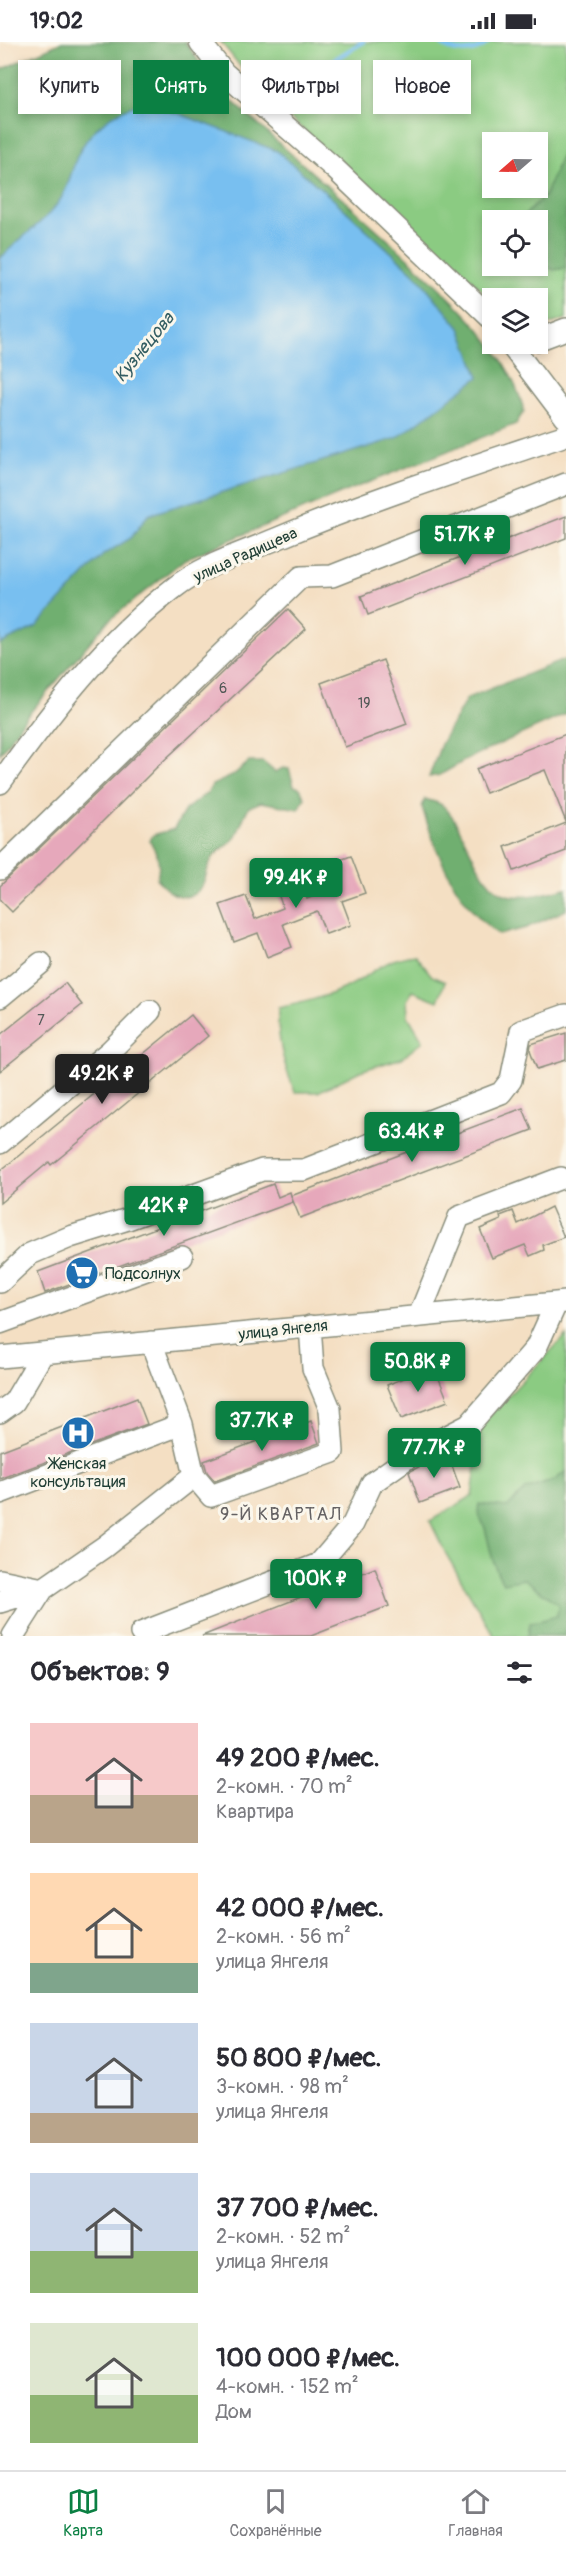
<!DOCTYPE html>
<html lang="ru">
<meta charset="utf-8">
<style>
:root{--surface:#fff;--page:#f2f2f3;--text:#2b2b33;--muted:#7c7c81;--line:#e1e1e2;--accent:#0b8043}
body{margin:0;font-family:Pangolin,sans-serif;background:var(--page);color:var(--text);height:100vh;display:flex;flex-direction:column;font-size:22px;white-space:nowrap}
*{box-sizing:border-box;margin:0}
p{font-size:20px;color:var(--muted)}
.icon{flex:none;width:33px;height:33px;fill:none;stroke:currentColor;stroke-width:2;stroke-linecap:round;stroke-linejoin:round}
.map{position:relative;height:1594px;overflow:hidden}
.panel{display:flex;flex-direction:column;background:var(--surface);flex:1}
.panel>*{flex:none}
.top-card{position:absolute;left:18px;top:18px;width:531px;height:54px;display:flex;gap:12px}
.needle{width:39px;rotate:250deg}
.buttons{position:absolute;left:482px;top:90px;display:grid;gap:12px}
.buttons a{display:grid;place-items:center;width:66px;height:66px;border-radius:0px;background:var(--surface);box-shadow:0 3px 9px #0003;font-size:30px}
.price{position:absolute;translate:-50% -51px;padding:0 14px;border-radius:6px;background:var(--accent);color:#fff;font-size:20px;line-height:39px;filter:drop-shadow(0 2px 3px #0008)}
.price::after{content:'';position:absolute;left:50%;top:36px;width:18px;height:14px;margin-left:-9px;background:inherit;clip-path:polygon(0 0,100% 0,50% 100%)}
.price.active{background:#222;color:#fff}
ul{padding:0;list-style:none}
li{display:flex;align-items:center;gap:18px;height:150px;padding:0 30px}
li span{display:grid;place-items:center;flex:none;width:168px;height:120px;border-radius:0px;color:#555}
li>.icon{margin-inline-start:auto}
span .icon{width:72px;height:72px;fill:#fffc;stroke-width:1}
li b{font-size:26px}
h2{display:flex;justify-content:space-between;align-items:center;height:72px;padding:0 30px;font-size:26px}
.pill{padding:0 21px;border-radius:0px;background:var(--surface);box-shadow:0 3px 9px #0003;font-size:21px;line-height:54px}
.pill.active{background:var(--accent);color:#fff}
.status{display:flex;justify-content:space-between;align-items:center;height:42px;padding:0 30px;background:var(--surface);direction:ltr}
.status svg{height:16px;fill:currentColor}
.menu{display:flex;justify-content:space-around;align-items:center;height:84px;border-top:2px solid var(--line);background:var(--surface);font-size:16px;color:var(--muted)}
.menu a{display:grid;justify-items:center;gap:3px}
.menu .active{color:var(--accent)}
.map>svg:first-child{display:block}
</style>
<div class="status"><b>19:02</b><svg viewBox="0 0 49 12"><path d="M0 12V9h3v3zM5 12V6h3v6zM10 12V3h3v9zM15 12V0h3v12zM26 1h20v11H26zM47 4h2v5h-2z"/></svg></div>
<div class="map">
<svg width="566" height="1594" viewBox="0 0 566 1594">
<rect width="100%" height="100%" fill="#fbf7ec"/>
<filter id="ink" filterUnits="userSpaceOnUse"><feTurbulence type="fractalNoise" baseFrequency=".0167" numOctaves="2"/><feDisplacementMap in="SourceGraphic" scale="12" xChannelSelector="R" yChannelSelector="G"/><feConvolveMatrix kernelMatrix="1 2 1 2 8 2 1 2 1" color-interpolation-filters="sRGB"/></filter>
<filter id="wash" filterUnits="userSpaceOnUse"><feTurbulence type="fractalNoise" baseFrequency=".008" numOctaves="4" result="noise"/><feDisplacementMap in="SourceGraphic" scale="24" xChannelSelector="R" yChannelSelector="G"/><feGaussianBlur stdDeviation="1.35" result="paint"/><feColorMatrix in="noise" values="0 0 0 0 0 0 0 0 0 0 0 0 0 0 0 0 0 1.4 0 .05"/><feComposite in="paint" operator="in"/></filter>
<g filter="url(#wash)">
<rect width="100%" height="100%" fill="#f4dfc3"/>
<path fill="#8bcb82" stroke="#55845b" stroke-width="1.5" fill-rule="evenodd" d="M 221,0 L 566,0 L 566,277 L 537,286 L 537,256 L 492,257 L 259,48 ZM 492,100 L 537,100 L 537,146 L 492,146 ZM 492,178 L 537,178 L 537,224 L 492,224 Z
M 415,913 L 432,934 L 445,940 L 438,959 L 413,949 L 407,958 L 408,974 L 423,999 L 402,1016 L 360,1029 L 318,1050 L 295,1050 C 283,1021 277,997 278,966 C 301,961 323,956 345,946 C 373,933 381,917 415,913 Z
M 566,1293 L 566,1594 L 494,1594 L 446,1512 L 430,1479 L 472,1454 L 476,1425 L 475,1398 L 486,1377 Z"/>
<path fill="#70af70" stroke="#487652" stroke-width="1.5" d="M 62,0 L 185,0 C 198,18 211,38 227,54 C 282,106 341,154 397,206 C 445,251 508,303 524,369 L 516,382 L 352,447 L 185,517 L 107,580 L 23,679 L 0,712 L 0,28 Z
M 566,102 L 566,226 L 554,228 L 537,220 L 537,178 L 526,178 L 526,172 L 545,153 Z
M 566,617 L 566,672 L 469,716 L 440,733 L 429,735 L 441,702 L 467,656 Z
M 249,720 L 263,720 L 275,730 L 283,726 L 289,727 L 294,744 L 300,746 L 305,756 L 298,767 L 261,760 L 249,765 C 243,774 241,786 235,795 C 229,804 217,808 212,817 C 207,825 207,832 204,839 C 193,865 169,854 157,837 C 161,821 158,813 150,799 L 153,793 L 174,787 L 185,768 L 208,750 L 212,743 L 232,734 Z
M 425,757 C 430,759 438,760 442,763 C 467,783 476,849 511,854 C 529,856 548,851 566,846 L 566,868 L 526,886 L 499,893 C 457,862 437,814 422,765 Z
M 566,1429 L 566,1594 L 528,1594 L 530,1581 L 557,1574 L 558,1562 L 524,1537 L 503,1541 C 492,1523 491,1509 486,1490 C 484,1478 476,1476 479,1462 L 507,1465 L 525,1448 L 555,1438 Z"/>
<path fill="#78bff0" stroke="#4c7e92" stroke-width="1.5" d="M 139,62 L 180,72 L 277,109 L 333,157 L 416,233 L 460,286 L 479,335 L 397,396 L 148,473 L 131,496 L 103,513 L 36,585 L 0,602 L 0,217 C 18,196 45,181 60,158 C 69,145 71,129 77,115 C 88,89 113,69 139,62 Z"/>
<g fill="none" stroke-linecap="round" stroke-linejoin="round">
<path stroke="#78bff0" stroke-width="4.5" d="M 439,0 C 451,12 476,13 488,0
M 301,38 L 363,0"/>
</g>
<g id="blocks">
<path fill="#e6a8bb" d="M 566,474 L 566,496 L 368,573 L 361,554 Z
M 288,567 L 306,587 L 158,724 L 12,870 L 0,858 L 0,844 Z
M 383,618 L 407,682 L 345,705 L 321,641 Z
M 566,692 L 566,780 L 545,728 L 486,751 L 476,727 Z
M 566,781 L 566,809 L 514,829 L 505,805 Z
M 351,814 L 365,851 L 342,859 L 351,883 L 326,892 L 317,869 L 283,882 L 292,905 L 267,915 L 258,891 L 234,900 L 220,863 L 246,854 L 255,877 L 283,866 L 275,843 L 298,834 L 307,857 L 335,846 L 326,823 Z
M 65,941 L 82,963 L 0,1029 L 0,993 Z
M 191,973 L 208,994 L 51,1123 L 49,1120 L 0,1161 L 0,1129 Z
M 566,991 L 566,1018 L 537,1027 L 530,1008 L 531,1002 Z
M 523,1066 L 532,1088 L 300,1176 L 291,1154 Z
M 273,1142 L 278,1155 L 290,1150 L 293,1160 L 45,1251 L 38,1230 Z
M 551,1165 L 564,1195 L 543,1203 L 544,1208 L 530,1214 L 525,1203 L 492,1216 L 480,1187 L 501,1178 L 500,1174 L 513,1169 L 518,1182 Z
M 434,1324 L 448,1359 L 401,1377 L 387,1343 Z
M 137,1356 L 147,1382 L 0,1437 L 0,1409 Z
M 311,1379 L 319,1401 L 215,1439 L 207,1430 L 204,1419 Z
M 447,1410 L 460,1446 L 420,1461 L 409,1430 Z
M 375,1526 L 389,1564 L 311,1594 L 202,1594 Z"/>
</g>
</g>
<g filter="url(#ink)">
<use href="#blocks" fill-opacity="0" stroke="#8a8e7c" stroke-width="1.5"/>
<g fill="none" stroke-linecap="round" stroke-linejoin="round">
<g stroke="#8a8e7c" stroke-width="24">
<path id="minor" d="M 200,0 L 224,31 L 333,125 L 492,277
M 537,298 L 566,287
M 510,302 L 566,376
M 0,741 C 51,670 104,600 174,546 C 203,523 243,511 276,497 C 371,457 468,426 566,393
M 0,827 L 301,535 L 332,534 L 566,442
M 0,955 L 41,921
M 0,1101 L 110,1009 L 150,969
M 0,1240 L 30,1212 L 70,1195 L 128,1177 L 262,1128 L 304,1128 L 501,1051 L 511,1038 L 521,989 L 566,973
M 419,1274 L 459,1175 L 561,1136
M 0,1281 L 182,1215
M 0,1315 L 566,1260
M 0,1370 L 14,1360 L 43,1311
M 194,1434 L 211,1454 L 333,1410 L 330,1367 L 313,1326 L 310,1284
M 0,1451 L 182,1382 L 151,1300
M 0,1538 L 43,1547 L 0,1560
M 141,1591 L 319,1522 L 353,1482 L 372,1441 L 416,1410 L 469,1383 L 536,1306 L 556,1262
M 13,1594 L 43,1547 L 104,1505 L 194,1434 L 182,1382"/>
</g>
<use href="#minor" stroke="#fff" stroke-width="21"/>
</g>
</g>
<defs>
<g id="supermarket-disc" transform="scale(1.725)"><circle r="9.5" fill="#1f6fb2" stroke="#fbf7ec"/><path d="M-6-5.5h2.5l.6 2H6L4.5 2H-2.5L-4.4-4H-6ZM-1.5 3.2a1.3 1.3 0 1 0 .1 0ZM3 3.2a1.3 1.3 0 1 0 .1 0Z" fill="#fff"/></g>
<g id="hospital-disc" transform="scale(1.725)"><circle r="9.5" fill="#1f6fb2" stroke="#fbf7ec"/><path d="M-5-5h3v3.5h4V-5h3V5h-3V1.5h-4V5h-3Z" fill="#fff"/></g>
</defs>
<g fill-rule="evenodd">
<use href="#supermarket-disc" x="82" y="1231"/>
<use href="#hospital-disc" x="78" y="1391"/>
</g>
<g text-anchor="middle" stroke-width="6" stroke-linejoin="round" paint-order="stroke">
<g font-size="14" fill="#515856">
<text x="223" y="651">6</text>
<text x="364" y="666">19</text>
<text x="41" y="983">7</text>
</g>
<g font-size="16" fill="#1f3d34" stroke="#fbf7ec">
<text transform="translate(245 512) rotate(-24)" y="6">улица Радищева</text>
<text transform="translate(283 1287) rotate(-6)" y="6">улица Янгеля</text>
</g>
<g font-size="16" fill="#1f3d34" stroke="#fbf7ec" text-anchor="start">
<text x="105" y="1237">Подсолнух</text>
<text x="78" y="1427" text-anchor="middle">Женская<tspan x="78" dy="18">консультация</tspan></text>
</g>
<g font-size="18" font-style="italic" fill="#355e63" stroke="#fbf7ec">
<text transform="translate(144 305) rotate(-51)" y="6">Кузнецова</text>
</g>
<g font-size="18" letter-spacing="1.5" fill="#656263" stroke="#fbf7ec">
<text x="281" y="1478">9-Й КВАРТАЛ</text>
</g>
</g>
</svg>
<div class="buttons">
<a><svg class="needle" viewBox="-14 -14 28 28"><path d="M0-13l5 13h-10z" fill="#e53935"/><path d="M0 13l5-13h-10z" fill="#7c7c81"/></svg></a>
<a><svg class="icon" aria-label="locate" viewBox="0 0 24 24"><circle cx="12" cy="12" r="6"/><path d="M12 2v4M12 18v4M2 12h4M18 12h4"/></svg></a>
<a><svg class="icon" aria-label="layers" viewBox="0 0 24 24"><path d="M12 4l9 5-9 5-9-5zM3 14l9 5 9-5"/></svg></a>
</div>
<b class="price" style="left:465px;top:524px">51.7K ₽</b>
<b class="price" style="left:296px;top:867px">99.4K ₽</b>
<b class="price active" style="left:102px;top:1063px">49.2K ₽</b>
<b class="price" style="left:412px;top:1121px">63.4K ₽</b>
<b class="price" style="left:164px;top:1195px">42K ₽</b>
<b class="price" style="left:418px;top:1351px">50.8K ₽</b>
<b class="price" style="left:262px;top:1410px">37.7K ₽</b>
<b class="price" style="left:434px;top:1437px">77.7K ₽</b>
<b class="price" style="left:316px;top:1568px">100K ₽</b>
<div class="top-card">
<a class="pill">Купить</a>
<a class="pill active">Снять</a>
<a class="pill">Фильтры</a>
<a class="pill">Новое</a>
</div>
</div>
<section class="panel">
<h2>Объектов: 9<svg class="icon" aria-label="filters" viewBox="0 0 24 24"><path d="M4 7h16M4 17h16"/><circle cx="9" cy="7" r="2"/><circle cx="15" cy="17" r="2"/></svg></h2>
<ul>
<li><span style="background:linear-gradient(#f6c9c9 60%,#b9a48a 0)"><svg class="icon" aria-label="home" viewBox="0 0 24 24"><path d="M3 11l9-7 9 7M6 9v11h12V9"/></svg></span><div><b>49 200 ₽/мес.</b><p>2-комн. · 70 m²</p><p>Квартира</p></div></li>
<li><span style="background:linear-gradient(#ffd9b3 75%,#7fa58c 0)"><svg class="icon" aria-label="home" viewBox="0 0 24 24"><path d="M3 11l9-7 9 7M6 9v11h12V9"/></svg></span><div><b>42 000 ₽/мес.</b><p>2-комн. · 56 m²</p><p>улица Янгеля</p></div></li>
<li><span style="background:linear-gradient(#c9d6e8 75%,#b9a48a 0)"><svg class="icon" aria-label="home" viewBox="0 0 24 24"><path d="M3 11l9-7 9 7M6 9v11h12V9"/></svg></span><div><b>50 800 ₽/мес.</b><p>3-комн. · 98 m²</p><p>улица Янгеля</p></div></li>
<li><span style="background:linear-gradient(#c9d6e8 65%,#8fb573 0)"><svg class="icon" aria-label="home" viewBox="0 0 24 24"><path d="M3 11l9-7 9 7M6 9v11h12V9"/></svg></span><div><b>37 700 ₽/мес.</b><p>2-комн. · 52 m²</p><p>улица Янгеля</p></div></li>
<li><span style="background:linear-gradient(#dfe7d0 60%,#8fb573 0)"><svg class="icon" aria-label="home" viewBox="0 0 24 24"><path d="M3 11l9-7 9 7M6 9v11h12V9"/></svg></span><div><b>100 000 ₽/мес.</b><p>4-комн. · 152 m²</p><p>Дом</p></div></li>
</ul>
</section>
<nav class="menu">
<a class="active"><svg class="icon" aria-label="map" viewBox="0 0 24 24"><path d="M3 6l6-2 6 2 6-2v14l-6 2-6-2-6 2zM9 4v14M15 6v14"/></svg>Карта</a>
<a><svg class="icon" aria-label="saved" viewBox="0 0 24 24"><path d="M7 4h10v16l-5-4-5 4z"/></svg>Сохранённые</a>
<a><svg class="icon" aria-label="home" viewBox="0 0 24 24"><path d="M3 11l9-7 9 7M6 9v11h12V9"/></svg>Главная</a>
</nav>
